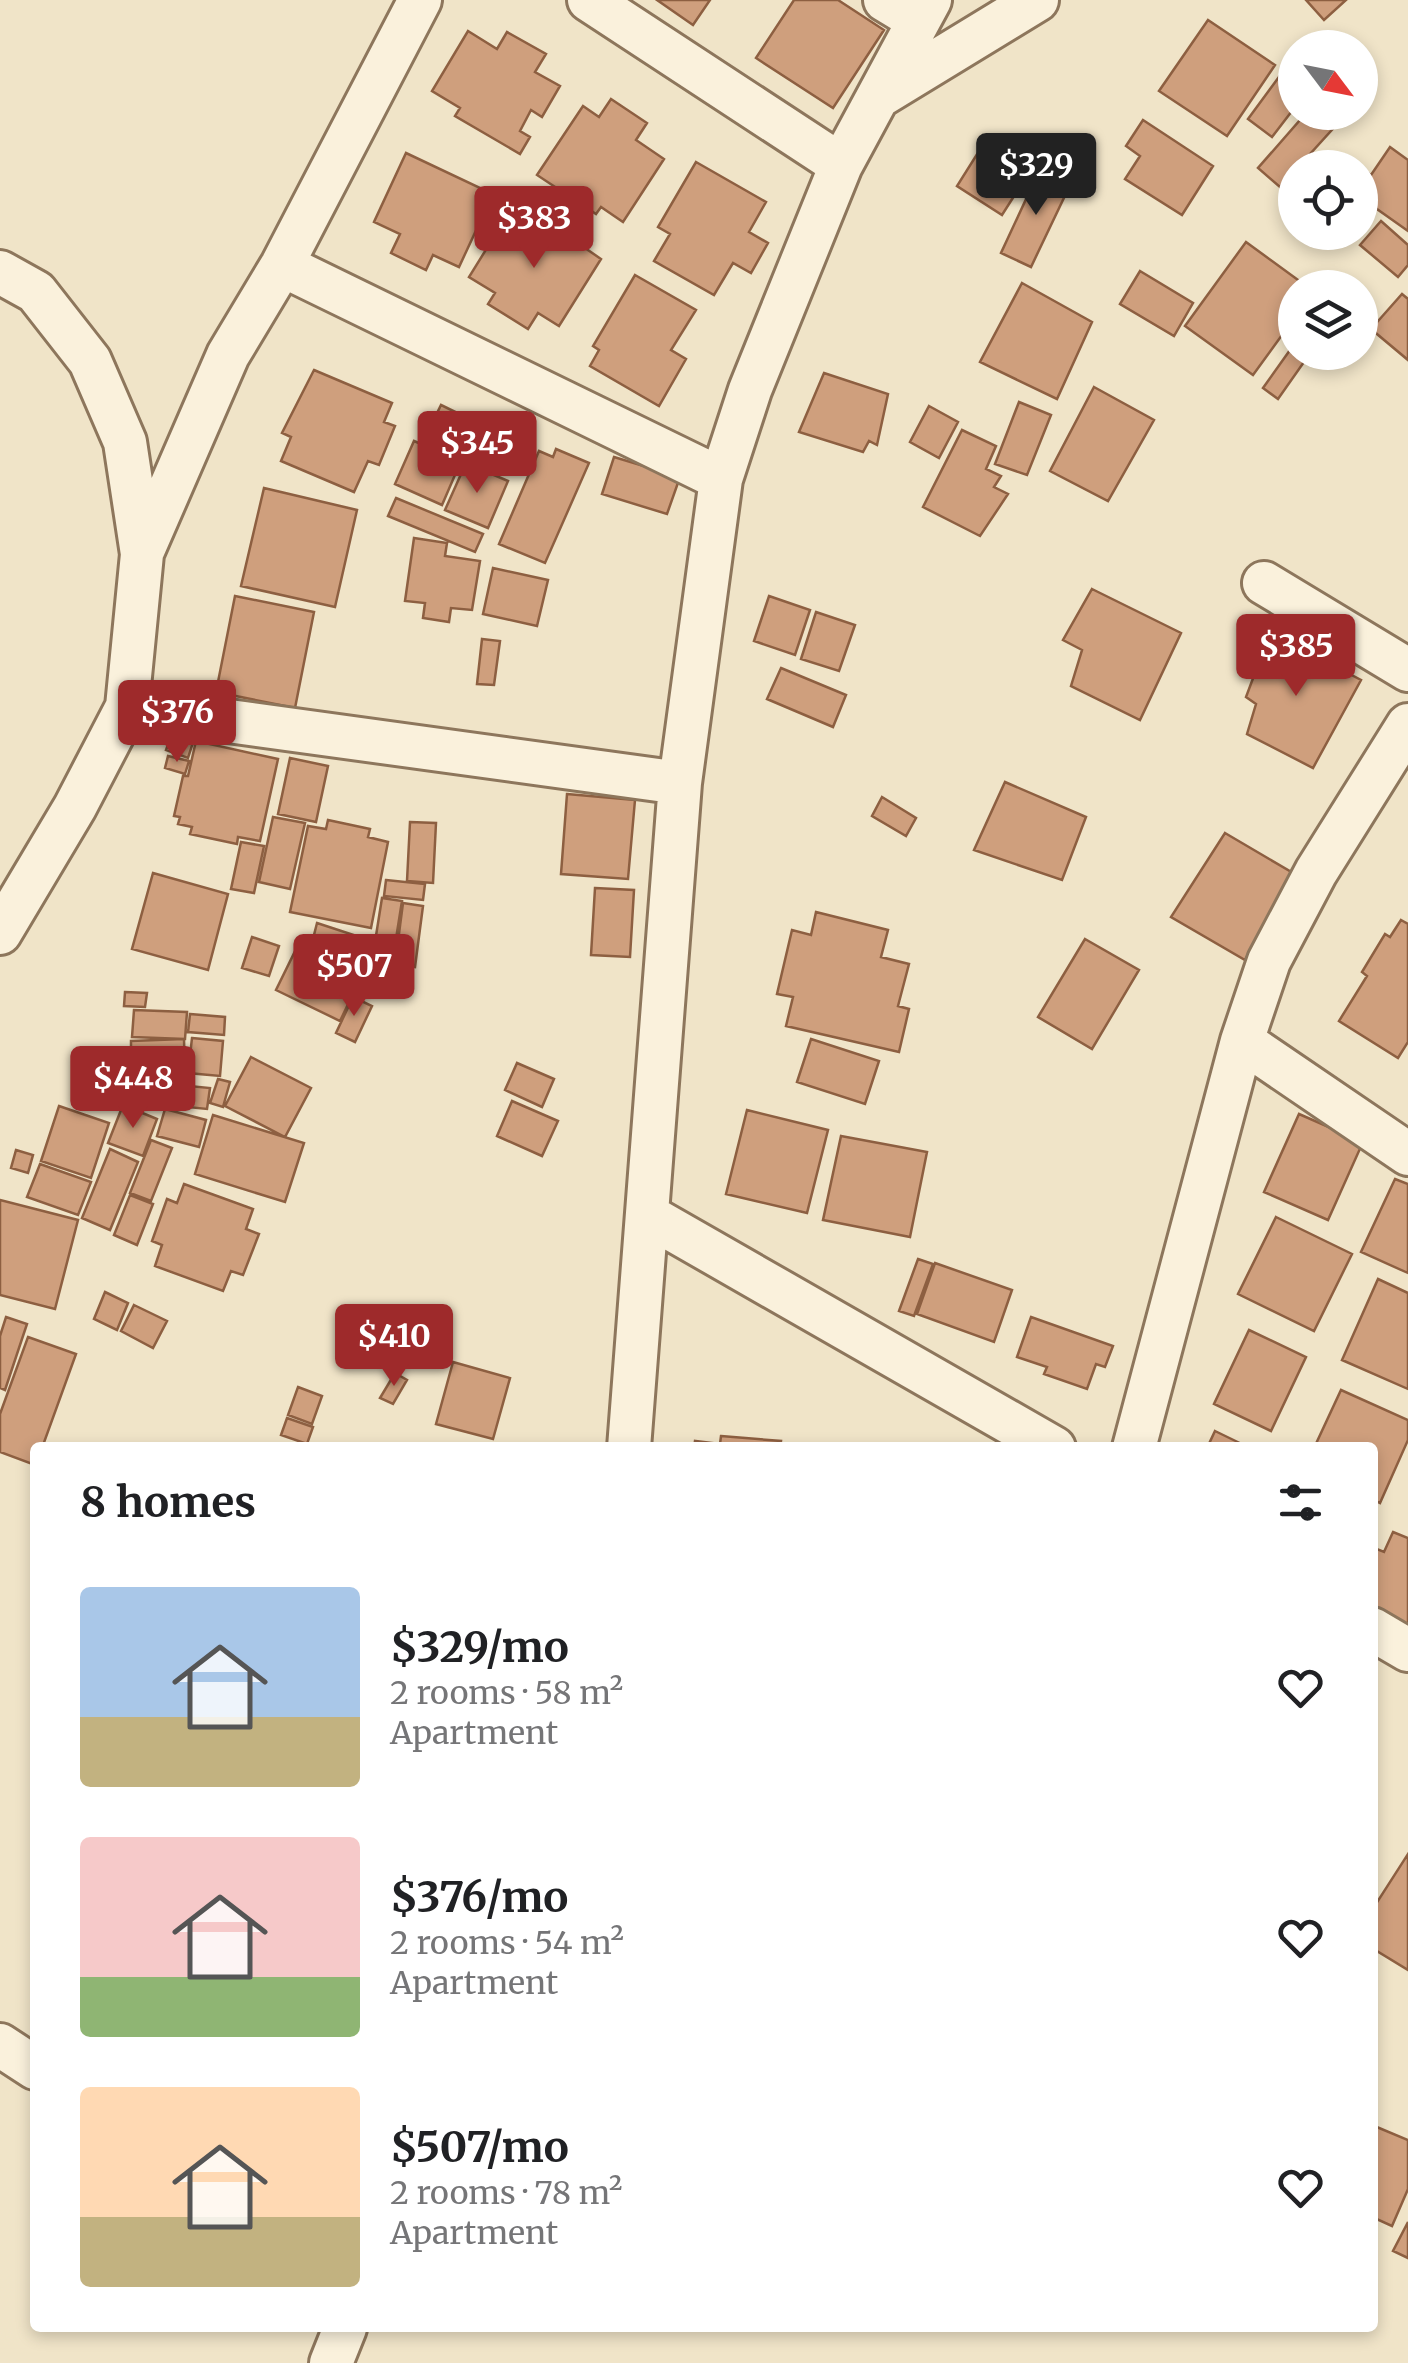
<!DOCTYPE html>
<meta charset="utf-8">
<style>
:root{--surface:#fff;--page:#f6f6f6;--text:#202124;--muted:#757577;--accent:#9e2a2b}
body{margin:0;font-family:Merriweather,serif;background:var(--page);color:var(--text);height:100vh;display:flex;flex-direction:column;font-size:38px;white-space:nowrap}
*{box-sizing:border-box;margin:0}
p{font-size:32px;color:var(--muted)}
.icon{flex:none;width:55px;height:55px;fill:none;stroke:currentColor;stroke-width:2;stroke-linecap:round;stroke-linejoin:round}
.map{position:relative;flex:1;overflow:hidden}
.details{position:absolute;left:30px;top:1442px;width:1348px;height:890px;display:flex;flex-direction:column;background:var(--surface);border-radius:10px;box-shadow:0 5px 15px #0003}
.details>*{flex:none}
.needle{width:65px;rotate:122deg}
.tools{position:absolute;left:1278px;top:30px;display:grid;gap:20px}
.tools a{display:grid;place-items:center;width:100px;height:100px;border-radius:50%;background:var(--surface);box-shadow:0 5px 15px #0003;font-size:50px}
.price{position:absolute;translate:-50% -85px;padding:0 22px;border-radius:10px;background:var(--accent);color:#fff;font-size:32px;line-height:65px;filter:drop-shadow(0 2px 5px #0008)}
.price::after{content:'';position:absolute;left:50%;top:60px;width:30px;height:22px;margin-left:-15px;background:inherit;clip-path:polygon(0 0,100% 0,50% 100%)}
.price.current{background:#222;color:#fff}
ul{padding:0;list-style:none}
li{display:flex;align-items:center;gap:30px;height:250px;padding:0 50px}
li span{display:grid;place-items:center;flex:none;width:280px;height:200px;border-radius:10px;color:#555}
li>.icon{margin-inline-start:auto}
span .icon{width:120px;height:120px;fill:#fffc;stroke-width:1}
li b{font-size:42px}
h2{display:flex;justify-content:space-between;align-items:center;height:120px;padding:0 50px;font-size:42px}
.map>svg:first-child{display:block}
</style>
<div class="map">
<svg width="1408" height="2363" viewBox="0 0 1408 2363">
<rect width="100%" height="100%" fill="#f0e4c8"/>
<path fill="#cf9f7d" stroke="#8d5f41" stroke-width="2.5" d="M 657,0 L 710,0 L 693,25 Z
M 794,0 L 838,0 L 884,30 L 833,108 L 756,58 Z
M 1306,0 L 1346,0 L 1324,20 Z
M 1208,20 L 1275,65 L 1227,136 L 1159,91 Z
M 468,31 L 497,49 L 507,32 L 546,54 L 535,72 L 560,86 L 542,117 L 531,110 L 520,131 L 530,137 L 520,154 L 455,116 L 460,108 L 432,91 Z
M 1284,70 L 1295,79 L 1295,107 L 1272,137 L 1248,119 Z
M 611,99 L 647,123 L 636,140 L 664,159 L 623,222 L 601,207 L 596,214 L 537,175 L 583,106 L 599,117 Z
M 1307,112 L 1328,112 L 1339,122 L 1280,187 L 1258,168 Z
M 1143,120 L 1213,166 L 1182,215 L 1125,179 L 1140,156 L 1126,146 Z
M 986,140 L 1032,168 L 1002,215 L 957,186 Z
M 1390,147 L 1408,160 L 1408,231 L 1360,197 L 1360,178 L 1365,171 L 1371,175 Z
M 406,153 L 493,194 L 459,267 L 433,255 L 426,270 L 391,253 L 400,234 L 374,222 Z
M 696,162 L 766,202 L 749,232 L 768,243 L 751,273 L 733,263 L 714,295 L 654,261 L 670,234 L 658,227 Z
M 1040,169 L 1071,183 L 1031,267 L 1001,253 Z
M 510,211 L 534,227 L 540,217 L 601,259 L 559,326 L 538,313 L 528,329 L 488,304 L 495,293 L 469,277 Z
M 1381,221 L 1408,245 L 1408,265 L 1398,277 L 1360,245 Z
M 1246,242 L 1309,288 L 1295,288 L 1295,317 L 1253,375 L 1185,326 Z
M 1140,271 L 1193,303 L 1174,336 L 1120,304 Z
M 635,275 L 696,310 L 671,350 L 686,359 L 659,406 L 590,366 L 599,350 L 593,346 Z
M 1022,283 L 1092,322 L 1057,399 L 980,362 Z
M 1402,294 L 1408,299 L 1408,360 L 1371,329 Z
M 1295,343 L 1295,352 L 1311,352 L 1278,399 L 1263,388 Z
M 314,370 L 392,403 L 384,422 L 395,426 L 379,465 L 368,461 L 354,492 L 281,461 L 291,437 L 282,433 Z
M 824,373 L 888,394 L 877,445 L 869,441 L 863,452 L 799,432 Z
M 1094,387 L 1154,420 L 1108,501 L 1050,471 Z
M 1019,402 L 1051,415 L 1027,475 L 995,464 Z
M 441,405 L 468,418 L 452,453 L 424,440 Z
M 929,406 L 958,422 L 939,458 L 910,442 Z
M 495,428 L 520,439 L 504,473 L 479,461 Z
M 962,430 L 996,446 L 986,469 L 1001,476 L 994,487 L 1008,494 L 980,536 L 923,507 Z
M 414,441 L 461,461 L 442,505 L 395,484 Z
M 556,449 L 589,463 L 545,563 L 499,544 L 539,451 L 553,457 Z
M 614,457 L 680,477 L 667,514 L 602,494 Z
M 466,463 L 508,481 L 488,528 L 445,510 Z
M 264,488 L 357,510 L 335,607 L 241,586 Z
M 396,498 L 483,534 L 475,552 L 388,516 Z
M 414,538 L 447,543 L 445,556 L 480,561 L 472,610 L 451,608 L 449,622 L 423,618 L 425,603 L 405,601 Z
M 493,568 L 548,580 L 537,626 L 483,614 Z
M 1092,589 L 1181,633 L 1140,720 L 1071,686 L 1082,650 L 1063,640 Z
M 235,596 L 314,612 L 295,708 L 216,692 Z
M 769,596 L 810,610 L 795,655 L 754,641 Z
M 816,612 L 855,625 L 839,671 L 801,659 Z
M 1268,631 L 1361,680 L 1313,768 L 1247,734 L 1256,704 L 1246,697 L 1255,673 L 1245,668 Z
M 482,639 L 500,641 L 494,685 L 477,684 Z
M 781,668 L 846,695 L 833,727 L 767,699 Z
M 178,717 L 199,724 L 188,758 L 166,750 Z
M 196,741 L 278,759 L 260,841 L 238,837 L 237,844 L 190,834 L 192,827 L 178,824 L 180,817 L 174,816 L 183,776 L 188,776 Z
M 168,756 L 189,761 L 185,774 L 165,768 Z
M 290,758 L 328,766 L 316,822 L 278,814 Z
M 1005,782 L 1086,817 L 1062,880 L 974,850 Z
M 567,794 L 635,800 L 628,879 L 561,874 Z
M 882,797 L 916,818 L 906,836 L 872,816 Z
M 273,817 L 305,823 L 290,889 L 259,882 Z
M 328,820 L 370,829 L 368,837 L 388,842 L 371,928 L 290,912 L 308,826 L 326,829 Z
M 410,822 L 436,823 L 433,883 L 407,881 Z
M 1225,833 L 1293,873 L 1245,960 L 1171,917 Z
M 241,842 L 264,846 L 254,893 L 231,889 Z
M 153,873 L 228,894 L 208,970 L 132,949 Z
M 386,880 L 425,884 L 423,900 L 384,896 Z
M 595,888 L 634,890 L 630,957 L 591,955 Z
M 382,898 L 402,901 L 395,945 L 375,942 Z
M 403,903 L 423,906 L 415,967 L 395,964 Z
M 816,912 L 888,930 L 881,957 L 909,964 L 898,1006 L 909,1009 L 899,1052 L 786,1026 L 793,997 L 777,994 L 792,930 L 811,935 Z
M 1401,920 L 1408,924 L 1408,1042 L 1398,1058 L 1339,1021 L 1367,976 L 1362,972 L 1385,934 L 1390,937 Z
M 317,923 L 369,940 L 364,955 L 313,939 Z
M 252,937 L 279,946 L 269,976 L 242,968 Z
M 302,937 L 366,967 L 340,1021 L 276,990 Z
M 1085,939 L 1139,970 L 1092,1049 L 1038,1017 Z
M 376,945 L 395,951 L 388,974 L 369,968 Z
M 125,992 L 147,993 L 145,1007 L 124,1006 Z
M 353,997 L 372,1006 L 355,1042 L 336,1033 Z
M 134,1010 L 187,1012 L 185,1039 L 132,1037 Z
M 190,1014 L 225,1017 L 224,1035 L 188,1032 Z
M 192,1038 L 223,1041 L 220,1076 L 188,1073 Z
M 184,1039 L 185,1076 L 131,1077 L 131,1041 Z
M 811,1039 L 879,1061 L 865,1104 L 797,1082 Z
M 251,1057 L 311,1088 L 285,1137 L 225,1106 Z
M 92,1060 L 112,1069 L 93,1108 L 73,1099 Z
M 517,1063 L 554,1079 L 542,1107 L 505,1090 Z
M 133,1079 L 157,1081 L 154,1108 L 130,1106 Z
M 218,1079 L 230,1082 L 223,1107 L 210,1103 Z
M 159,1083 L 210,1088 L 207,1109 L 157,1104 Z
M 512,1101 L 558,1121 L 542,1156 L 497,1136 Z
M 123,1105 L 157,1119 L 143,1156 L 108,1143 Z
M 59,1106 L 109,1123 L 91,1178 L 41,1161 Z
M 165,1109 L 206,1120 L 199,1147 L 157,1136 Z
M 747,1110 L 828,1130 L 807,1213 L 726,1194 Z
M 1299,1114 L 1363,1142 L 1328,1220 L 1264,1192 Z
M 213,1115 L 304,1143 L 285,1202 L 195,1174 Z
M 841,1136 L 927,1152 L 910,1237 L 823,1220 Z
M 151,1140 L 172,1148 L 151,1201 L 130,1193 Z
M 110,1149 L 138,1162 L 110,1230 L 82,1218 Z
M 16,1150 L 33,1155 L 28,1173 L 11,1168 Z
M 40,1164 L 91,1182 L 78,1215 L 27,1197 Z
M 1395,1179 L 1408,1184 L 1408,1273 L 1361,1252 Z
M 184,1184 L 253,1209 L 246,1229 L 259,1234 L 243,1275 L 231,1271 L 223,1291 L 155,1266 L 162,1245 L 152,1241 L 167,1199 L 177,1203 Z
M 130,1195 L 153,1204 L 137,1245 L 114,1235 Z
M 0,1200 L 78,1220 L 55,1309 L 0,1295 Z
M 1276,1217 L 1352,1254 L 1314,1331 L 1238,1294 Z
M 918,1259 L 933,1264 L 914,1316 L 899,1311 Z
M 935,1263 L 1012,1290 L 994,1342 L 917,1314 Z
M 1378,1279 L 1408,1293 L 1408,1389 L 1342,1360 Z
M 105,1292 L 128,1303 L 117,1330 L 94,1319 Z
M 134,1305 L 167,1321 L 153,1348 L 121,1331 Z
M 6,1317 L 27,1324 L 5,1390 L 0,1388 L 0,1336 Z
M 1031,1317 L 1113,1346 L 1105,1367 L 1096,1364 L 1087,1389 L 1044,1374 L 1047,1367 L 1017,1357 Z
M 1249,1330 L 1306,1357 L 1271,1431 L 1214,1404 Z
M 28,1337 L 76,1354 L 42,1448 L 35,1448 L 35,1465 L 0,1452 L 0,1414 Z
M 453,1362 L 510,1378 L 493,1439 L 436,1424 Z
M 395,1373 L 407,1380 L 393,1404 L 380,1398 Z
M 298,1387 L 322,1396 L 312,1424 L 288,1415 Z
M 1341,1390 L 1408,1420 L 1408,1440 L 1380,1503 L 1372,1499 L 1372,1448 L 1314,1448 Z
M 287,1418 L 313,1427 L 307,1444 L 281,1435 Z
M 1215,1431 L 1250,1448 L 1207,1448 Z
M 721,1436 L 781,1441 L 780,1448 L 694,1448 L 695,1441 L 720,1444 Z
M 1393,1532 L 1408,1538 L 1408,1629 L 1372,1613 L 1372,1547 L 1384,1552 Z
M 1408,1854 L 1408,1970 L 1372,1948 L 1372,1910 Z
M 1372,2125 L 1408,2140 L 1408,2189 L 1392,2226 L 1372,2217 Z
M 1408,2222 L 1408,2258 L 1393,2251 Z"/>
<g fill="none" stroke-linecap="round" stroke-linejoin="round">
<g stroke="#8d765c" stroke-width="48">
<path id="street" d="M 589,0 L 841,165
M 885,0 L 918,20
M 878,97 L 1037,0
M 282,265 L 721,479
M 0,272 L 36,292 L 90,361 L 125,442 L 142,554 L 127,707 L 75,807 L 0,933
M 142,553 L 228,355 L 282,265 L 420,0
M 1264,583 L 1408,670
M 127,707 L 680,783
M 1242,1041 L 1408,1154
M 647,1215 L 1054,1448
M 629,1448 L 680,783 L 721,479 L 750,390 L 841,165 L 930,0
M 1134,1448 L 1242,1041 L 1269,961 L 1316,872 L 1408,725
M 1372,1629 L 1408,1650
M 0,2045 L 35,2068
M 331,2363 L 345,2328"/>
</g>
<use href="#street" stroke="#faf1dc" stroke-width="42"/>
</g>
</svg>
<div class="tools">
<a><svg class="needle" viewBox="-14 -14 28 28"><path d="M0-13l5 13h-10z" fill="#e53935"/><path d="M0 13l5-13h-10z" fill="#757577"/></svg></a>
<a><svg class="icon" aria-label="locate" viewBox="0 0 24 24"><circle cx="12" cy="12" r="6"/><path d="M12 2v4M12 18v4M2 12h4M18 12h4"/></svg></a>
<a><svg class="icon" aria-label="layers" viewBox="0 0 24 24"><path d="M12 4l9 5-9 5-9-5zM3 14l9 5 9-5"/></svg></a>
</div>
<b class="price current" style="left:1036px;top:218px">$329</b>
<b class="price" style="left:534px;top:271px">$383</b>
<b class="price" style="left:477px;top:496px">$345</b>
<b class="price" style="left:1296px;top:699px">$385</b>
<b class="price" style="left:177px;top:765px">$376</b>
<b class="price" style="left:354px;top:1019px">$507</b>
<b class="price" style="left:133px;top:1131px">$448</b>
<b class="price" style="left:394px;top:1389px">$410</b>
<section class="details">
<h2>8 homes<svg class="icon" aria-label="filters" viewBox="0 0 24 24"><path d="M4 7h16M4 17h16"/><circle cx="9" cy="7" r="2"/><circle cx="15" cy="17" r="2"/></svg></h2>
<ul>
<li><span style="background:linear-gradient(#a9c7e8 65%,#c2b280 0)"><svg class="icon" aria-label="home" viewBox="0 0 24 24"><path d="M3 11l9-7 9 7M6 9v11h12V9"/></svg></span><div><b>$329/mo</b><p>2 rooms · 58 m²</p><p>Apartment</p></div><svg class="icon" aria-label="heart" viewBox="0 0 24 24"><path d="M12 20l-8-8c-3-5 5-10 8-4 3-6 11-1 8 4z"/></svg></li>
<li><span style="background:linear-gradient(#f6c9c9 70%,#8fb573 0)"><svg class="icon" aria-label="home" viewBox="0 0 24 24"><path d="M3 11l9-7 9 7M6 9v11h12V9"/></svg></span><div><b>$376/mo</b><p>2 rooms · 54 m²</p><p>Apartment</p></div><svg class="icon" aria-label="heart" viewBox="0 0 24 24"><path d="M12 20l-8-8c-3-5 5-10 8-4 3-6 11-1 8 4z"/></svg></li>
<li><span style="background:linear-gradient(#ffd9b3 65%,#c2b280 0)"><svg class="icon" aria-label="home" viewBox="0 0 24 24"><path d="M3 11l9-7 9 7M6 9v11h12V9"/></svg></span><div><b>$507/mo</b><p>2 rooms · 78 m²</p><p>Apartment</p></div><svg class="icon" aria-label="heart" viewBox="0 0 24 24"><path d="M12 20l-8-8c-3-5 5-10 8-4 3-6 11-1 8 4z"/></svg></li>
</ul>
</section>
</div>
